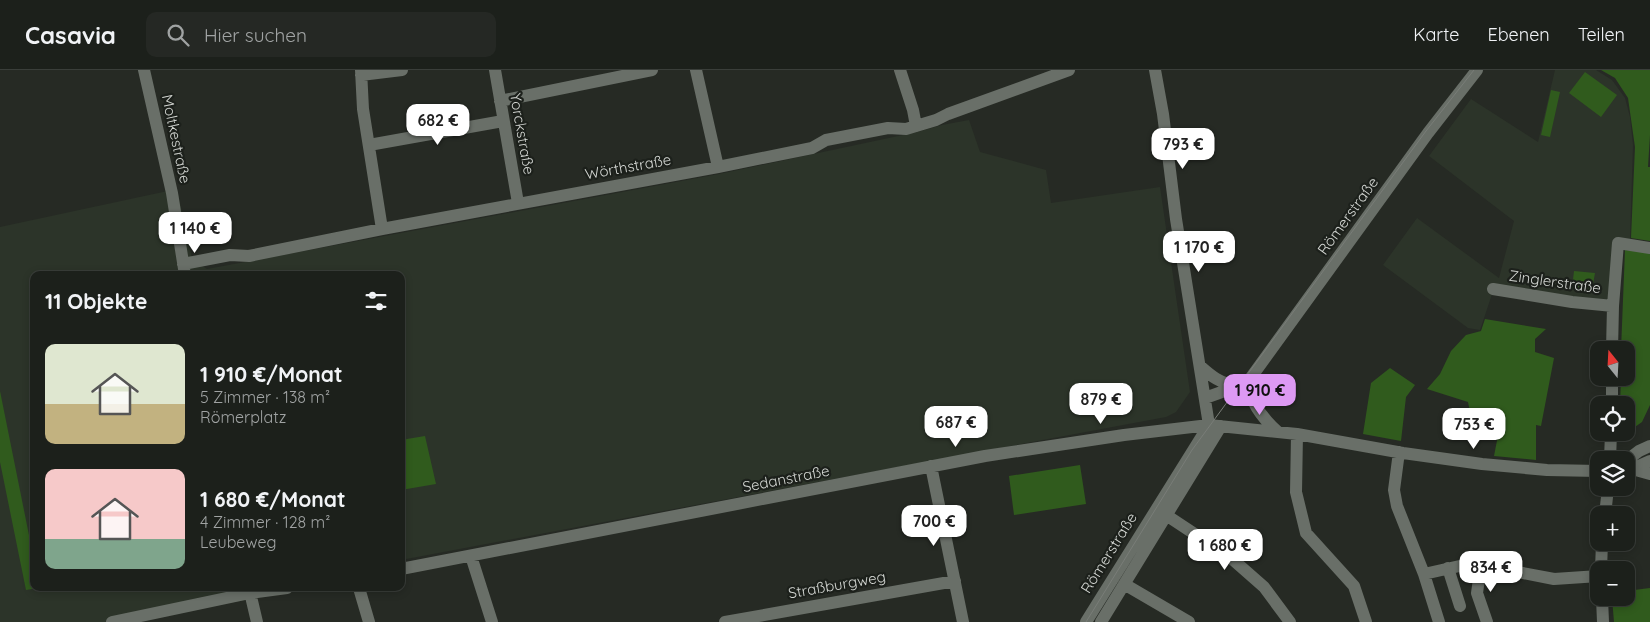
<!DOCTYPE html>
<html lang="de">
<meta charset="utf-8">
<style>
:root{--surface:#1c201b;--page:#252824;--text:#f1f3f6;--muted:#a0a3a3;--line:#3a3e3a;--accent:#dd99f3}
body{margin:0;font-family:Quicksand,sans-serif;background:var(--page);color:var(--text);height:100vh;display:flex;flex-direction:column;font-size:19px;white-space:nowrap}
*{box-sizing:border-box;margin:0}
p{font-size:16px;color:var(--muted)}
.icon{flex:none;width:28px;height:28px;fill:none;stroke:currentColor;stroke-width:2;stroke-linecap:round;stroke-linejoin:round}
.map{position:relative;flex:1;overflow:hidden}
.details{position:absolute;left:30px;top:201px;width:375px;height:320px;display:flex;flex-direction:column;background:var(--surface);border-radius:10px;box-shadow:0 2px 8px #0003,0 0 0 1px var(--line)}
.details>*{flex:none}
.needle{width:32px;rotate:342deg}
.buttons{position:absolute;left:1590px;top:271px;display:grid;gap:10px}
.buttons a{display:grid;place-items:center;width:45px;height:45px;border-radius:10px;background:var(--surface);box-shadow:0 2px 8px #0003,0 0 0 1px var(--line);font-size:25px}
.price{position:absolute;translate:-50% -42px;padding:0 11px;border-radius:10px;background:#fff;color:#222;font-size:16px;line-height:32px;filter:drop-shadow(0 1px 2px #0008)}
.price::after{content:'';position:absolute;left:50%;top:30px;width:15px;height:11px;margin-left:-8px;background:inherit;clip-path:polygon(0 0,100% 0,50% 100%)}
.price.active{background:var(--accent);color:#111}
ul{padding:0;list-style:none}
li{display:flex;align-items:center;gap:15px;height:125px;padding:0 15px}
li span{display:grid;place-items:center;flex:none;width:140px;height:100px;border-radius:10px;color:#555}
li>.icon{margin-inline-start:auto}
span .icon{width:60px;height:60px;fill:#fffc;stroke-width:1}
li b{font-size:21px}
h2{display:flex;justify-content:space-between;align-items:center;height:60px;padding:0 15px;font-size:21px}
header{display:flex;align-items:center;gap:30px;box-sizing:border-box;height:70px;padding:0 25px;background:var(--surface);border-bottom:1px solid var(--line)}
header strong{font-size:24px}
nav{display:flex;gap:28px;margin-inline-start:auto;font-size:18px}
.search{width:350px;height:45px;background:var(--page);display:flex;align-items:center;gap:12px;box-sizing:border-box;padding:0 18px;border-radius:10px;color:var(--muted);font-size:19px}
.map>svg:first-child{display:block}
</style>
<header>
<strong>Casavia</strong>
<div class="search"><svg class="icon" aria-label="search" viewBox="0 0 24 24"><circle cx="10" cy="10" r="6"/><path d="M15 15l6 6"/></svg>Hier suchen</div>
<nav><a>Karte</a><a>Ebenen</a><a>Teilen</a></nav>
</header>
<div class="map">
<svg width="1650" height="552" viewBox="0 0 1650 552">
<rect width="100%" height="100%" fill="#262a24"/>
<path fill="#2c3429" d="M 1555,0 L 1596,0 L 1612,10 L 1625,28 L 1630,47 L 1633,75 L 1630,169 L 1615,171 L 1611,233 L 1493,221 L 1480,260 L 1468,258 L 1383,195 L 1417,148 L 1499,208 L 1514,151 L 1429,86 L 1471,29 L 1538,72 Z
M 969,50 L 980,82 L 1046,100 L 1051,133 L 1160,117 L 1190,322 L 1176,342 L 1166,347 L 401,490 L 401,205 L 34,205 L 34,518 L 260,518 L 258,528 L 121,552 L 0,552 L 0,157 L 177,119 L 192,189 L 207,199 L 719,104 L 917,62 L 942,55 Z"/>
<path fill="#305b1d" d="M 1601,0 L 1650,0 L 1650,65 L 1648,97 L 1650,97 L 1650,171 L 1631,168 L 1635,77 L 1628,28 L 1615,8 Z
M 1585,2 L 1617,25 L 1601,47 L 1569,23 Z
M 1551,20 L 1560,22 L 1550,67 L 1541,65 Z
M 1625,180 L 1650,183 L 1650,335 L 1642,352 L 1618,369 L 1619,363 L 1626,362 L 1626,335 L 1620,335 L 1621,308 L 1626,308 L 1626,280 L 1621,280 Z
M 1574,201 L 1595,203 L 1592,220 L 1572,218 Z
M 1485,249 L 1546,259 L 1535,269 L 1535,282 L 1554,288 L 1541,356 L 1536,355 L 1536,390 L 1494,386 L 1500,355 L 1471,347 L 1468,332 L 1427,319 L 1440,304 L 1451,281 L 1466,265 L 1481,261 Z
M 1390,298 L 1415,315 L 1406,327 L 1401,371 L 1363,364 L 1371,313 Z
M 0,321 L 34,490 L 34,518 L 38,518 L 26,520 L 0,392 Z
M 425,366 L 436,414 L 401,420 L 401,370 Z
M 1080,395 L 1086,434 L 1014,445 L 1009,406 Z
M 1650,518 L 1650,552 L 1614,552 L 1612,528 L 1626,528 L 1626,521 Z"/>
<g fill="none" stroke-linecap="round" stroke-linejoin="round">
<path stroke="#696f68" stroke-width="12" d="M 144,0 L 172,123 L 185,205
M 361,0 L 363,39 L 382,159
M 495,0 L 518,133
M 696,0 L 718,97
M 900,0 L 913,40 L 916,56
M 361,5 L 402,0
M 500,31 L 652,0
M 369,75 L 503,51
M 183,194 L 230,185 L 249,186 L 382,159 L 718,97 L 812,78 L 826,70 L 888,58 L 906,59 L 936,50 L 948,44 L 1069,0
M 1493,219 L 1572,232 L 1613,236
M 1612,280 L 1613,236 L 1618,173 L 1650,178
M 1200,296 C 1211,306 1221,314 1236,315
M 1247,313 L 1428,63 L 1477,0
M 1247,313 C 1251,333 1263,349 1278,362
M 1205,328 L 1247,313
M 1612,335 L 1612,308
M 1297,364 L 1296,422 L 1306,463 L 1354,516 L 1366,552
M 1399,382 L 1394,420 L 1397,436 L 1424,504 L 1439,552
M 1610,390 L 1611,362
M 1626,391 L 1639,381 L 1650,376
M 931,396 L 963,552
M 1626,399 L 1632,399 L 1650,391
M 1632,399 L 1650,404
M 1166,445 L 1231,488 L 1264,517 L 1290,552
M 1605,445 L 1608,418
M 471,486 L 492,552
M 1481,495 L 1477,523 L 1487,552
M 1448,498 L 1460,536
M 401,499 L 985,386 L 1124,365 L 1209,355 L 1297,364 L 1403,383 L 1482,394 L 1547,400 L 1599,401
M 1601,500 L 1602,472
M 1424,504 L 1464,495 L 1481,495 L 1554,509 L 1599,506
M 1124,514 L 1189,552
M 249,518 L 257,552
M 359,518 L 369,552
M 1602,528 L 1603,552
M 112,552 L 250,523 L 287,518
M 725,552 L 955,511
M 1086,552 L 1209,355 L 1176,149 L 1163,44 L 1155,0
M 1101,552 L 1221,356"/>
<path stroke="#797d78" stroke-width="1" d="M 1086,552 L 1192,380 L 1426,61 L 1474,0"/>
</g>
<g text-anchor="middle" stroke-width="4.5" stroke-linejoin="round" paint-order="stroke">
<g font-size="15" fill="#d4d7d3" stroke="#1c201b">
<text transform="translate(522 64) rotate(80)" y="5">Yorckstraße</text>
<text transform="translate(176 69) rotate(78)" y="5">Moltkestraße</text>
<text transform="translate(628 97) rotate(-10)" y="5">Wörthstraße</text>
<text transform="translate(1348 146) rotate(-54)" y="5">Römerstraße</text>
<text transform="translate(1555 212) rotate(8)" y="5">Zinglerstraße</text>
<text transform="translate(786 409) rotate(-11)" y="5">Sedanstraße</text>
<text transform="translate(1109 483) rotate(-58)" y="5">Römerstraße</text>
<text transform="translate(837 515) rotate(-10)" y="5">Straßburgweg</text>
</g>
</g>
</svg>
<div class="buttons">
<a><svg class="needle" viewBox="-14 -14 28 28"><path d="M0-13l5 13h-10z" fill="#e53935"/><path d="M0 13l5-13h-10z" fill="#a0a3a3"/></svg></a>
<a><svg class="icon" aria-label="locate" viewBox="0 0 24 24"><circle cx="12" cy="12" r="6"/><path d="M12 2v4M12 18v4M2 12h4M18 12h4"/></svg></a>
<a><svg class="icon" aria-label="layers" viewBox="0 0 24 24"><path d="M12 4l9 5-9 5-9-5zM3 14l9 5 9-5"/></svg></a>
<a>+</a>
<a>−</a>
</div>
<b class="price" style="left:438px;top:76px">682 €</b>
<b class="price" style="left:1183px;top:100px">793 €</b>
<b class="price" style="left:195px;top:184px">1 140 €</b>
<b class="price" style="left:1199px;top:203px">1 170 €</b>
<b class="price active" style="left:1260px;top:346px">1 910 €</b>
<b class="price" style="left:1101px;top:355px">879 €</b>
<b class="price" style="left:956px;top:378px">687 €</b>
<b class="price" style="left:1474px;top:380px">753 €</b>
<b class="price" style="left:934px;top:477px">700 €</b>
<b class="price" style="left:1225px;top:501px">1 680 €</b>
<b class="price" style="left:1491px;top:523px">834 €</b>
<section class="details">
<h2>11 Objekte<svg class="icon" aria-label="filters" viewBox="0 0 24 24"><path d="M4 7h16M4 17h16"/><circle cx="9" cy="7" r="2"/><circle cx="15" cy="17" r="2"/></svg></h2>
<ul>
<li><span style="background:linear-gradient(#dfe7d0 60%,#c2b280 0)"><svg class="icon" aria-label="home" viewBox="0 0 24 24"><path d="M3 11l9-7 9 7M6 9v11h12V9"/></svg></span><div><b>1 910 €/Monat</b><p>5 Zimmer · 138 m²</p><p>Römerplatz</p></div></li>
<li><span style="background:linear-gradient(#f6c9c9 70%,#7fa58c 0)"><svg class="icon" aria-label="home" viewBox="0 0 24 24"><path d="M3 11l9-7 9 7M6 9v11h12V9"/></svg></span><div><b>1 680 €/Monat</b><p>4 Zimmer · 128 m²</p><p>Leubeweg</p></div></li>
</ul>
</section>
</div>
